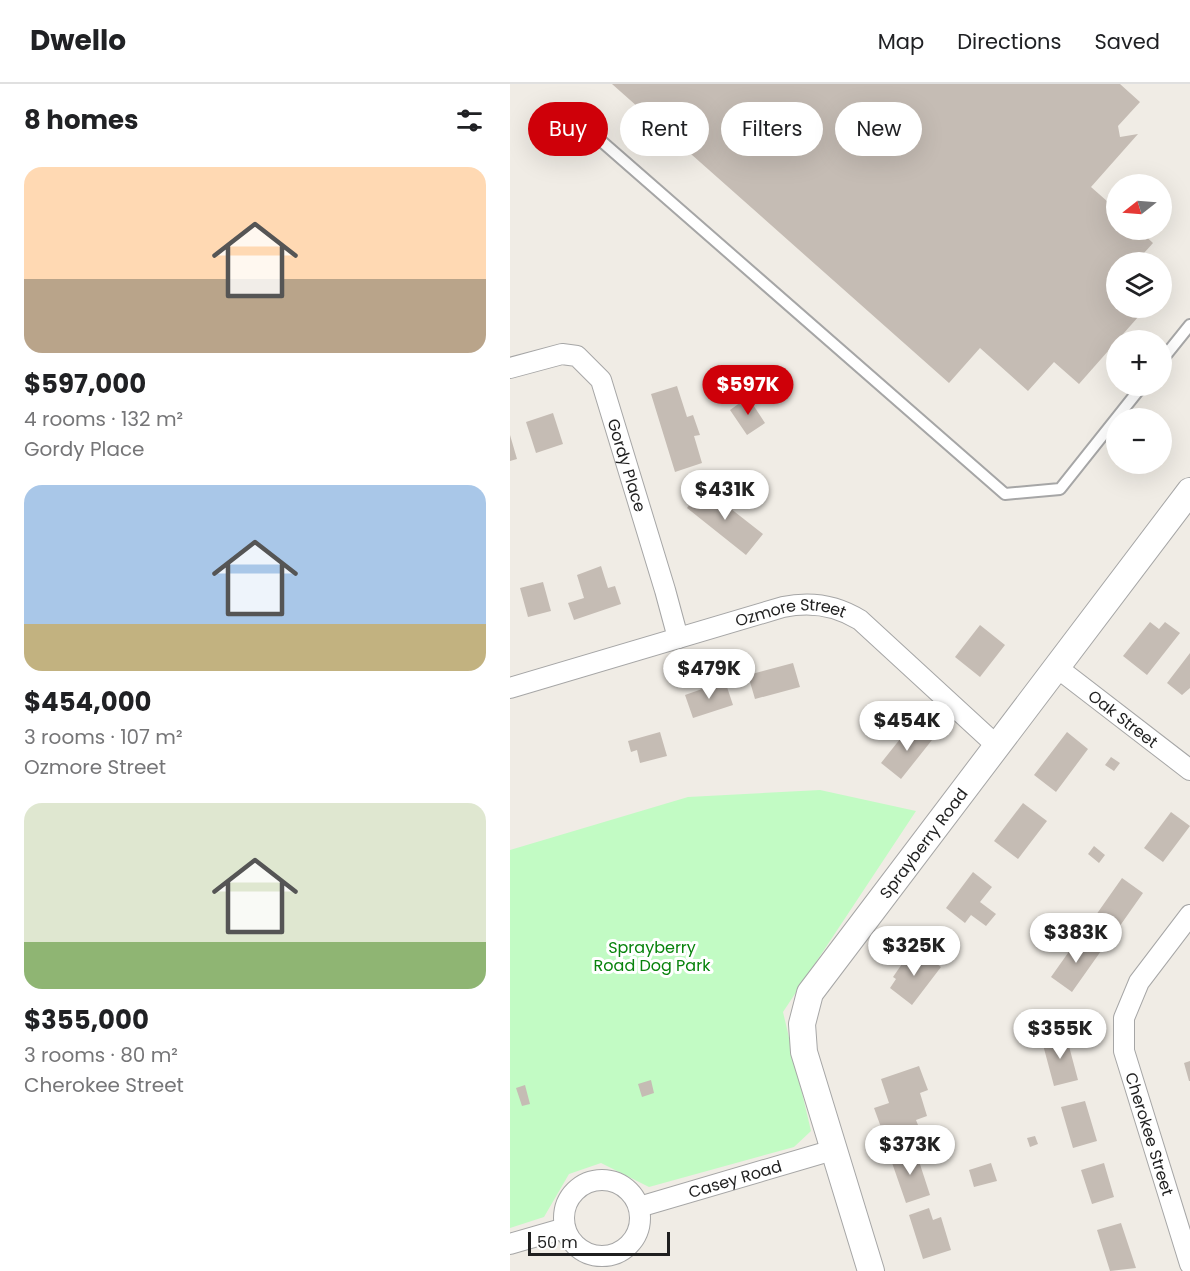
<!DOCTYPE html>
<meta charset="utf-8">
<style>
:root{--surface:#fff;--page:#f6f6f6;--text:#202124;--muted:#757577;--line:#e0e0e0;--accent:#cf0009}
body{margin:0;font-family:Poppins,sans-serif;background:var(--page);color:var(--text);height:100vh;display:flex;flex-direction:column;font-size:22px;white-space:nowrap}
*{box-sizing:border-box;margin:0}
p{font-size:20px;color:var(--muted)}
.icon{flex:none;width:33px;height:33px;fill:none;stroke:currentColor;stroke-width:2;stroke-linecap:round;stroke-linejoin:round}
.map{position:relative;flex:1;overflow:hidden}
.details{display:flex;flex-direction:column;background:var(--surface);width:510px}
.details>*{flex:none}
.guide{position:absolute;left:18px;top:18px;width:570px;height:54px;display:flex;gap:12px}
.needle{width:39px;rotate:253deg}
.tools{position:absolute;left:596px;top:90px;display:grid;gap:12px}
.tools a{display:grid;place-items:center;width:66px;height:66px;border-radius:50%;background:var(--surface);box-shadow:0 6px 24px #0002;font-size:30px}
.scale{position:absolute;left:18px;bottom:15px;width:142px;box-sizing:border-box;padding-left:6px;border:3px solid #1f1f1f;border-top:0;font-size:16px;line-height:21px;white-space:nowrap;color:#1f1f1f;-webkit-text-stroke:4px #fff;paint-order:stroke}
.price{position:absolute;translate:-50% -51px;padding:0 14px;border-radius:21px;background:#fff;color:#222;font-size:20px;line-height:39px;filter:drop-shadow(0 2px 3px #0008)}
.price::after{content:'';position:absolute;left:50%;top:36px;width:18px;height:14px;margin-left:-9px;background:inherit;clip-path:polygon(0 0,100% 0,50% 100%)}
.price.selected{background:var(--accent);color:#fff}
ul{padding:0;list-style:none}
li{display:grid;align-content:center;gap:12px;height:318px;padding:0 24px}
li span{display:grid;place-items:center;height:186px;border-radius:18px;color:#555}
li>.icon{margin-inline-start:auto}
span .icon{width:108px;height:108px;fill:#fffc;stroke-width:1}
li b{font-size:26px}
h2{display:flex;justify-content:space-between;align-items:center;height:72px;padding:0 24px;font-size:26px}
.tag{padding:0 21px;border-radius:27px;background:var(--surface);box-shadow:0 6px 24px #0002;font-size:21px;line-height:54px}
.tag.selected{background:var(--accent);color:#fff}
header{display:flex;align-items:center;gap:36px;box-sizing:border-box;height:84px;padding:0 30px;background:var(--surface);border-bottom:2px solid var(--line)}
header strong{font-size:28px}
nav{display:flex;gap:33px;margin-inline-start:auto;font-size:21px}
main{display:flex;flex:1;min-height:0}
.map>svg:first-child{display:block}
</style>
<header>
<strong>Dwello</strong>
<nav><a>Map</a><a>Directions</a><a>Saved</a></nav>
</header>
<main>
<section class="details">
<h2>8 homes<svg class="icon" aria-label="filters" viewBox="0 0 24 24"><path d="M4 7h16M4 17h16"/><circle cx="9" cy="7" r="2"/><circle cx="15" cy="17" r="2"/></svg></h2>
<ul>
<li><span style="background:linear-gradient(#ffd9b3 60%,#b9a48a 0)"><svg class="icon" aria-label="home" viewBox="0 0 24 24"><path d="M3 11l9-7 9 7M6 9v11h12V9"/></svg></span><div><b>$597,000</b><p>4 rooms · 132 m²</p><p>Gordy Place</p></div></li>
<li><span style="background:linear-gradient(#a9c7e8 75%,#c2b280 0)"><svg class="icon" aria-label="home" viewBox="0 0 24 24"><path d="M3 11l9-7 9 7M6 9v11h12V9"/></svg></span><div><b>$454,000</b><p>3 rooms · 107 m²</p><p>Ozmore Street</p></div></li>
<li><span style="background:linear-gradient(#dfe7d0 75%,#8fb573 0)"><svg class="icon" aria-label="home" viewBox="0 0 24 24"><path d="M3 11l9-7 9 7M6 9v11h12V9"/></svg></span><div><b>$355,000</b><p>3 rooms · 80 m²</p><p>Cherokee Street</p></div></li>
</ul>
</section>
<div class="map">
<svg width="680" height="1187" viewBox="0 0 680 1187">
<rect width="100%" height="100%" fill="#f0ece5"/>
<path fill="#c2fbc4" d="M 310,706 L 406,727 L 273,928 L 301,1047 L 284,1063 L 139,1103 L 91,1079 L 59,1090 L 34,1133 L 0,1144 L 0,766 L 178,713 Z"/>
<path fill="#c5bcb4" d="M 102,0 L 610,0 L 630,18 L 608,42 L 610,53 L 628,50 L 581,103 L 606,125 L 606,146 L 629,146 L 643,159 L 626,178 L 606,178 L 606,224 L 636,224 L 569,300 L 544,278 L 518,307 L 470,264 L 439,299 Z
M 167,302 L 177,333 L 183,331 L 190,351 L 184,352 L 192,379 L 165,388 L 141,310 Z
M 238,313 L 255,339 L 237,351 L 220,326 Z
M 43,329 L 53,360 L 26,369 L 16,338 Z
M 0,351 L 7,375 L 0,377 Z
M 193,403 L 253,450 L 236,471 L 177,424 Z
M 91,482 L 98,504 L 105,502 L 111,520 L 64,536 L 58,519 L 74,514 L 67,491 Z
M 33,498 L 41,527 L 18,533 L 10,504 Z
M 640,538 L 649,545 L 655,538 L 670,549 L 637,591 L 613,572 Z
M 470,541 L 495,561 L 470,593 L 445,573 Z
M 680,569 L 680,604 L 672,611 L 657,599 Z
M 283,579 L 290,603 L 245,615 L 238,591 Z
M 215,597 L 223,621 L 183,634 L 175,611 Z
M 402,640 L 422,656 L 391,695 L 371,679 Z
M 150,648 L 157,672 L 130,679 L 127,666 L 121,668 L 118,657 Z
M 557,648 L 578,665 L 546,708 L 524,691 Z
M 601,673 L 610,679 L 604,687 L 595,681 Z
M 513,719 L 537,737 L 508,775 L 484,757 Z
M 661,728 L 680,742 L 653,778 L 634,764 Z
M 584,762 L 595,771 L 589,779 L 578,770 Z
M 463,788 L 482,803 L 470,818 L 486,830 L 476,842 L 461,831 L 455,839 L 436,824 Z
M 612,794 L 633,809 L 607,846 L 586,831 Z
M 570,852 L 591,867 L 562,908 L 541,893 Z
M 412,868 L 431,883 L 402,921 L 380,904 L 386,895 L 383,893 L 394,877 L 398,880 L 403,872 L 407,875 Z
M 556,951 L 568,996 L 544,1002 L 532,957 Z
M 680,977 L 680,997 L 679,997 L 674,979 Z
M 409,982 L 418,1006 L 410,1009 L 417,1032 L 406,1036 L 410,1046 L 376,1057 L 364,1024 L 379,1019 L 371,995 Z
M 141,996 L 144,1009 L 132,1013 L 128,1000 Z
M 15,1001 L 20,1020 L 12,1022 L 6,1004 Z
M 575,1017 L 587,1057 L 563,1064 L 551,1023 Z
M 525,1052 L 528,1060 L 520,1063 L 517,1054 Z
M 405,1065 L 420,1111 L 396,1119 L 380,1073 Z
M 481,1079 L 487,1097 L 464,1103 L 459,1086 Z
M 594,1079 L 604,1113 L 582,1120 L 571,1086 Z
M 419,1124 L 423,1136 L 431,1133 L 441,1166 L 413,1175 L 399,1131 Z
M 611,1139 L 626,1184 L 600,1187 L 587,1146 Z"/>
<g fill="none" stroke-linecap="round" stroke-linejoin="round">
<g stroke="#a6a6a6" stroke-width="14">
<path id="service" d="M 90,56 L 495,410 L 550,405 L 632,302
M 651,277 L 680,241"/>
</g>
<g stroke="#a6a6a6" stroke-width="22">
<g id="minor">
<path id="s1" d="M 0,284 L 52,270 L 67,272 L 91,296 L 155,506 L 168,554"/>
<path id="s2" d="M 545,582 L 680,686"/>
<path id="s3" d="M 0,604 L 273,523 C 301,517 326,521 350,536 L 486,661"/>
<path id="s4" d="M 680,831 L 629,898 L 614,934 L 614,967 L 680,1180"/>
<circle cx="92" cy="1134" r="38"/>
<path id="s5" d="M 129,1123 L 323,1066"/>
<path d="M 0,1160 L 55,1144"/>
</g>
</g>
<g stroke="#a6a6a6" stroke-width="28">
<g id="tertiary">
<path id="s6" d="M 361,1187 L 294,968 L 292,940 L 300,909 L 680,407"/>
</g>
</g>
<use href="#service" stroke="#fff" stroke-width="10"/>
<use href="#minor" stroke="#fff" stroke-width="20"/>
<use href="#tertiary" stroke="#fff" stroke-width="26"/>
</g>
<g text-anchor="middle" stroke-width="6" stroke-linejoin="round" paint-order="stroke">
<g font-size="16" fill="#1f1f1f" stroke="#fff">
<text dy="6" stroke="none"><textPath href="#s1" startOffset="192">Gordy Place</textPath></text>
<text dy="6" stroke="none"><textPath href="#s3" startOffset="292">Ozmore Street</textPath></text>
<text dy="6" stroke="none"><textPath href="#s2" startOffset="86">Oak Street</textPath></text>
<text dy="6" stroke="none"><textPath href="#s6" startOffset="477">Sprayberry Road</textPath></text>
<text dy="6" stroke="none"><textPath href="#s4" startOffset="243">Cherokee Street</textPath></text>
<text dy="6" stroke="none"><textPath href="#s5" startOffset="100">Casey Road</textPath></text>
</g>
<g font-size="16" fill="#08830c" stroke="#fff">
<text x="142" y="869">Sprayberry<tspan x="142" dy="18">Road Dog Park</tspan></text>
</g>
</g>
</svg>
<div class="tools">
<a><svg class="needle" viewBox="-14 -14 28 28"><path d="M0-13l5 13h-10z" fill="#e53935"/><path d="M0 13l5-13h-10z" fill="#757577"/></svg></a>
<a><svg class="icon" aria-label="layers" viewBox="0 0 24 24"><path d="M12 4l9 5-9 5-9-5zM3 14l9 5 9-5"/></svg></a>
<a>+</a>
<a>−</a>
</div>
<div class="scale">50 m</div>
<b class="price selected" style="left:238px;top:332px">$597K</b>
<b class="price" style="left:215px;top:437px">$431K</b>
<b class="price" style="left:199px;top:616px">$479K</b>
<b class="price" style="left:397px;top:668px">$454K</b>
<b class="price" style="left:566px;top:880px">$383K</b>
<b class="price" style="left:404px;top:893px">$325K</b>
<b class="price" style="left:550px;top:976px">$355K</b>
<b class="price" style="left:400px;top:1092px">$373K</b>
<div class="guide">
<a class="tag selected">Buy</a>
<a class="tag">Rent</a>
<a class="tag">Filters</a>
<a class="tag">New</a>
</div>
</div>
</main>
